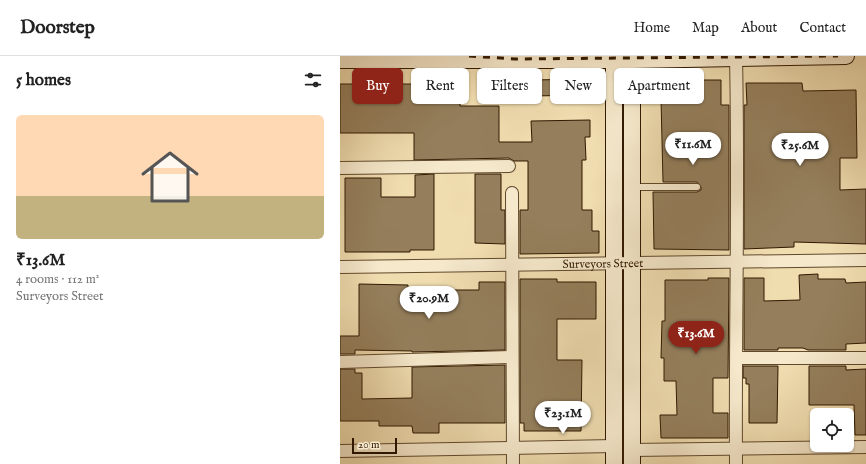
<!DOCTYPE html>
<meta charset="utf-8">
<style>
:root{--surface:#fff;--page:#f6f6f6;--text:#222;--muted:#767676;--line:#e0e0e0;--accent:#8f2418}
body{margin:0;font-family:"IM FELL English",serif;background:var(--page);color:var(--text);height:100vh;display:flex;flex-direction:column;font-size:15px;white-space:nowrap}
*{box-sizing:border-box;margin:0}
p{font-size:13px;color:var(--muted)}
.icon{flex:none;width:22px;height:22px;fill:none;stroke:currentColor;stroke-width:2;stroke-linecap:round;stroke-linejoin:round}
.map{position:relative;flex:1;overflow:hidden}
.sheet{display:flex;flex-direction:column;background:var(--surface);width:340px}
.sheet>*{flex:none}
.banner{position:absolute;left:12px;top:12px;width:380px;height:36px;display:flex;gap:8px}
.tools{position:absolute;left:470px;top:352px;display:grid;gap:8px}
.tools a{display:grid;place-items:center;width:44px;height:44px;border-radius:6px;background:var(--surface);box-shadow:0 1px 3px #0004;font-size:20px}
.scale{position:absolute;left:12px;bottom:10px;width:45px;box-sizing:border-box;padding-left:4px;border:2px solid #311801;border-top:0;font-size:11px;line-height:14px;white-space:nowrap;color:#311801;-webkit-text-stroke:3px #f5e8cb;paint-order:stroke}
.price{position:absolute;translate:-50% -34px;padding:0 9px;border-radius:14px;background:#fff;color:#222;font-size:13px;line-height:26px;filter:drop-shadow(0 1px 2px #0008)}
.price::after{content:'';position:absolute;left:50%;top:24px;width:12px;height:9px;margin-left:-6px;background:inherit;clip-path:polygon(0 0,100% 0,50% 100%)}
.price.on{background:var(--accent);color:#fff}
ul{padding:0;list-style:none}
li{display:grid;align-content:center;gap:8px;height:212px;padding:0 16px}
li+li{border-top:1px solid var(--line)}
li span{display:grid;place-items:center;height:124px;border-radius:6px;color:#555}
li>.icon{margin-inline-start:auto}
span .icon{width:72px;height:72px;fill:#fffc;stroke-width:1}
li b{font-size:17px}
h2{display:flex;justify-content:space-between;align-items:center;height:48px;padding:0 16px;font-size:17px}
.chip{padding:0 14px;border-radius:6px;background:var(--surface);box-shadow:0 1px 3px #0004;font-size:14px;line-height:36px}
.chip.on{background:var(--accent);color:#fff}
header{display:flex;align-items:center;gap:24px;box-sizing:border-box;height:56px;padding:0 20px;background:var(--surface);border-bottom:1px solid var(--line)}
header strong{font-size:19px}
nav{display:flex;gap:22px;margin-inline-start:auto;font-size:14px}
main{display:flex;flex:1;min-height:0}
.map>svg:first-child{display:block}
</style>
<header>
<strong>Doorstep</strong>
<nav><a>Home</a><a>Map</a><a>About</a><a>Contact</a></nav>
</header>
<main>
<section class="sheet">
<h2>5 homes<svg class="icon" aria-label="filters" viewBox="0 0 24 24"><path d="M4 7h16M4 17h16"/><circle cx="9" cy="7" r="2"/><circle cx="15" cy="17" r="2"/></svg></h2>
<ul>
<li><span style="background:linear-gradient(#ffd9b3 65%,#c2b280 0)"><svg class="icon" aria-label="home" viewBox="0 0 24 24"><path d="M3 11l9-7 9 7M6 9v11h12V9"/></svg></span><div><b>₹13.6M</b><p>4 rooms · 112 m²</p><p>Surveyors Street</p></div></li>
</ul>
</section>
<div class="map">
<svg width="526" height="408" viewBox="0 0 526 408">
<rect width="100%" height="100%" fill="#efdcaf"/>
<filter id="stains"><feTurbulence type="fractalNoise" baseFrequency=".005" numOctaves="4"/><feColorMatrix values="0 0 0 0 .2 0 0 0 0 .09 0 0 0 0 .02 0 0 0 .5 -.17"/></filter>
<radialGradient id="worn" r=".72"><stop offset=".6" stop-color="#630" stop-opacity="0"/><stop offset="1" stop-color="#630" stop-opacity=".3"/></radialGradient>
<path fill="#947e5b" stroke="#311801" d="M 246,23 L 246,39 L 192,40 L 192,24 Z
M 310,24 L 381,24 L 381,49 L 389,49 L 389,194 L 314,193 L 313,136 L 357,136 L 361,134 L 361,131 L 357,126 L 323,126 L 321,43 L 311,43 Z
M 74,27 L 120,27 L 120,50 L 159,50 L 159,86 L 192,86 L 191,65 L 250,64 L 250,81 L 245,81 L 246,104 L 242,104 L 242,154 L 252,154 L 252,175 L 259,175 L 259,197 L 180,198 L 180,154 L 188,154 L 188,105 L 174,105 L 169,102 L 74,104 L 74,77 L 0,77 L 0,28 L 74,28 Z
M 406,27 L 462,27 L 463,35 L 516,34 L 517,102 L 500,102 L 500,134 L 526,133 L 526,188 L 454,186 L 454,191 L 404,193 L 404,49 L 407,49 Z
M 94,118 L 94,194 L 70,194 L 70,196 L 5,196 L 5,122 L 41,122 L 41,141 L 75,141 L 75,119 Z
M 135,118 L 161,118 L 161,154 L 165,154 L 165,188 L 135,187 Z
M 478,218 L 478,223 L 505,223 L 506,227 L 526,226 L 526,287 L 506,288 L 506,294 L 468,294 L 463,292 L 438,292 L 438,294 L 404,294 L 404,222 L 424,222 L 424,245 L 460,244 L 459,219 Z
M 368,222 L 389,222 L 388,322 L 373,322 L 373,357 L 388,357 L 388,382 L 321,382 L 320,359 L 337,359 L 336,325 L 324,325 L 324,302 L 321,302 L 322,265 L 325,265 L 325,224 L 368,224 Z
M 180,223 L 217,223 L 217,226 L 256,226 L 256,263 L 217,263 L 217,304 L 242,304 L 241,375 L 184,375 L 184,367 L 180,367 Z
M 139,226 L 165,226 L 165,294 L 72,296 L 72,295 L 15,294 L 15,298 L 0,298 L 0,280 L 19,280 L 19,228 L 68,229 L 68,234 L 139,234 Z
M 165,309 L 165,367 L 99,367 L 99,377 L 73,377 L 72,370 L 39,370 L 39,365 L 0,365 L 0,313 L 15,313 L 15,317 L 22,317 L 22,343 L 72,342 L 72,311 Z
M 403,310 L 438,310 L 437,367 L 409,367 L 409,328 L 406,328 L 406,322 L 403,322 Z
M 469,310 L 506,310 L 506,314 L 526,313 L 526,379 L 515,379 L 514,349 L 469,349 Z"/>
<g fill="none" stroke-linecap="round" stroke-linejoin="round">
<g stroke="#60492c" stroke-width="8">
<path id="service" d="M 293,131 L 357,131"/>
</g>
<g stroke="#60492c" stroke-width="14">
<g id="minor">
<path d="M 396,2 C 399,137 395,273 396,408"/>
<path d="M 0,112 L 169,110"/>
<path d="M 172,137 L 173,408"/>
<path id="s1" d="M 0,211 L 526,204"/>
<path d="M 397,302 L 526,302"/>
<path d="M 0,306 L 171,301"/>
<path d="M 292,394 L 526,391"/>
<path d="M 0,395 L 274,390"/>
</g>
</g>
<g stroke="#311801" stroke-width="18">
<path id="secondary" d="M 274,0 L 274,408
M 292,0 L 292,408
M 0,4 L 292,4 L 506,0"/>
</g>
<use href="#service" stroke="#f5e8cb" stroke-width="6"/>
<use href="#minor" stroke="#f5e8cb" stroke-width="12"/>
<use href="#secondary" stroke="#f5e8cb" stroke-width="16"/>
<path stroke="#311801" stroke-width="3" stroke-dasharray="7 7" stroke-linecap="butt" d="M 129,0 L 175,3 L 498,0"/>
</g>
<g text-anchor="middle" stroke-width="4" stroke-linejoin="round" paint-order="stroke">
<g font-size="12" fill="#311801" stroke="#f5e8cb">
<text dy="4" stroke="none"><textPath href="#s1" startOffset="263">Surveyors Street</textPath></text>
</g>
</g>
<rect width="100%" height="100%" filter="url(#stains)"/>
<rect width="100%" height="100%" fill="url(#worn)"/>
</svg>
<div class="tools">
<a><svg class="icon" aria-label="locate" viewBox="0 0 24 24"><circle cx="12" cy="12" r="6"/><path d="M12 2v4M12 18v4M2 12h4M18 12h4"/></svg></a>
</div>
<div class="scale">20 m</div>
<b class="price" style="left:353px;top:110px">₹11.6M</b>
<b class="price" style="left:460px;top:111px">₹25.6M</b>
<b class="price" style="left:89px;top:264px">₹20.9M</b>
<b class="price on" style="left:356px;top:299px">₹13.6M</b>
<b class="price" style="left:223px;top:379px">₹23.1M</b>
<div class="banner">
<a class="chip on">Buy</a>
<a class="chip">Rent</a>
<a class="chip">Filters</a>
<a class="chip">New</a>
<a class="chip">Apartment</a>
</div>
</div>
</main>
